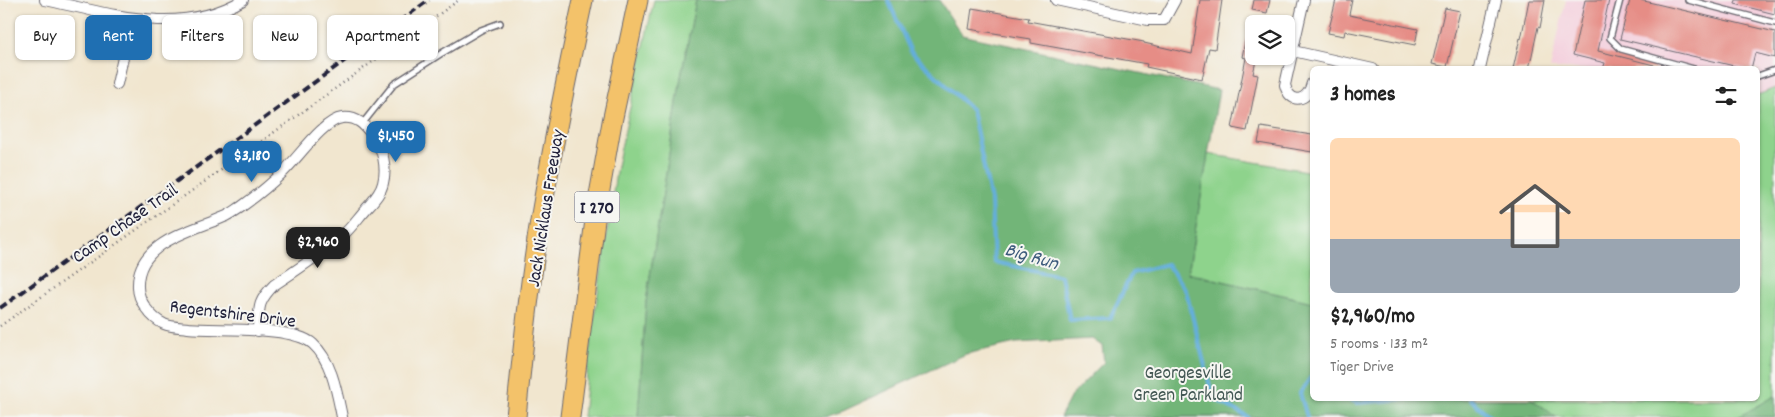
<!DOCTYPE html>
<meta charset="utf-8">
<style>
:root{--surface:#fff;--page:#f6f6f6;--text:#222;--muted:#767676;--accent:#1f6fb2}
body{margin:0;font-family:Dekko,sans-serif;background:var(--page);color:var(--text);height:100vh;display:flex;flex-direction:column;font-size:19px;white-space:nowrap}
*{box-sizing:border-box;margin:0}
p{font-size:16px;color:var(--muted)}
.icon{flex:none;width:28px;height:28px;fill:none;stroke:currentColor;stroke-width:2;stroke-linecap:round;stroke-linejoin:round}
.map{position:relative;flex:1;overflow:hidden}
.side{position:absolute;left:1310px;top:66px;width:450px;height:335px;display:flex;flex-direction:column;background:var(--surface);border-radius:8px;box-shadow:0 1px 4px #0004}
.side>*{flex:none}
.top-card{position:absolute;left:15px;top:15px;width:475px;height:45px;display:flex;gap:10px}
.controls{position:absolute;left:1245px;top:15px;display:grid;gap:10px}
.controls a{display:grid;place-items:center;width:50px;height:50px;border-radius:8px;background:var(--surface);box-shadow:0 1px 4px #0004;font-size:25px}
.price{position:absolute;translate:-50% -42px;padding:0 11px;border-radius:10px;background:var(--accent);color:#fff;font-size:16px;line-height:32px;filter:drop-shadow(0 1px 2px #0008)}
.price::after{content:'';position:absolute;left:50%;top:30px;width:15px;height:11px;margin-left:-8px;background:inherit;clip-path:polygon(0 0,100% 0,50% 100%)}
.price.current{background:#222;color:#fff}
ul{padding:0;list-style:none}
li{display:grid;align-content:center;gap:10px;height:265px;padding:0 20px}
li span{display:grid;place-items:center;height:155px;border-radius:8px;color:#555}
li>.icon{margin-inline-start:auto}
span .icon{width:90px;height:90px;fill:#fffc;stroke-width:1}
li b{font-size:21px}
h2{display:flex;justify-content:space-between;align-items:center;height:60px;padding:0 20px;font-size:21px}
.pill{padding:0 18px;border-radius:8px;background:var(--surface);box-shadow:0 1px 4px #0004;font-size:18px;line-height:45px}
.pill.current{background:var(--accent);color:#fff}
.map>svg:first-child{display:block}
</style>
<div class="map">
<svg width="1775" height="417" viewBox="0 0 1775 417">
<rect width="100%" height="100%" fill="#f6f6f2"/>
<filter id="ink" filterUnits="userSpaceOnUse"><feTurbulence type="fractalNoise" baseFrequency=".02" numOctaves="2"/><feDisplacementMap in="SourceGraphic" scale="10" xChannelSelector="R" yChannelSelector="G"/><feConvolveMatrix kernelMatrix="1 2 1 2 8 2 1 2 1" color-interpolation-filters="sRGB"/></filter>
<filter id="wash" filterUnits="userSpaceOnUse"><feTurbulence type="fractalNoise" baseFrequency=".0096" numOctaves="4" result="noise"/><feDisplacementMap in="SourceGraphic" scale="20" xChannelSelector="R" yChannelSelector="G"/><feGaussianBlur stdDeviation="1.12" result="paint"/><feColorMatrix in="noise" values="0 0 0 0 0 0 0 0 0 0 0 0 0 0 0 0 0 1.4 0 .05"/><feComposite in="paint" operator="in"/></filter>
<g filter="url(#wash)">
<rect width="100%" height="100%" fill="#f1e6cf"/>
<path fill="#f4cfdd" d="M 1566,0 L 1775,0 L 1775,88 L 1758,95 L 1758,69 L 1550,69 Z"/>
<path fill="#8ed38c" stroke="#587a64" d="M 654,0 L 696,0 L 681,77 L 646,302 L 638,417 L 583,417 L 589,352 L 617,166 Z
M 1775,88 L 1775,417 L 1146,417 L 1312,399 L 1758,399 L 1758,95 Z
M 1208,154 L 1312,172 L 1312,302 L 1188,273 Z"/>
<path fill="#72b578" stroke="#4a6c5a" d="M 696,0 L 939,0 L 962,35 L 1219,90 L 1188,273 L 1312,302 L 1312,399 L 1532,399 L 1556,417 L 1060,417 L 1071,396 L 1104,362 L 1102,346 L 1092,339 L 1016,343 L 966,354 L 843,411 L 825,417 L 638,417 L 646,302 L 681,77 Z
M 1775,396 L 1775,417 L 1737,417 L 1738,417 Z"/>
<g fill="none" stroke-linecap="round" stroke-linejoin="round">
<path stroke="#64aedc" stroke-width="4" d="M 888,0 L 911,52 L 972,110 L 991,201 L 994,262 L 1061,276 L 1070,320 L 1110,318 L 1132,273 L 1167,264 L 1186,291 L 1213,398 L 1248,417
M 1349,399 L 1357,403 L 1404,399
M 1470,399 L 1491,417
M 1307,417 L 1300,393 L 1311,377 L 1312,378"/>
</g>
<g id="blocks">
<path fill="#e68d86" d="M 1200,0 L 1222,0 L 1215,49 L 1209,48 L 1202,79 L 1146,67 L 1147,64 L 1031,43 L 1031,39 L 969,29 L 972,8 L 1029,18 L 1028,21 L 1144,42 L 1144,43 L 1192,54 Z
M 1254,0 L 1270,0 L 1267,13 L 1252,10 Z
M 1336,0 L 1352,0 L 1349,15 L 1418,29 L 1415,45 L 1345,31 L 1344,36 L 1328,33 Z
M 1529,0 L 1545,0 L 1540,28 L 1538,27 L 1529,69 L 1513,69 L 1520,38 L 1521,39 Z
M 1585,0 L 1609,0 L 1598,51 L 1654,65 L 1654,69 L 1603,69 L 1605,63 L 1573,55 Z
M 1630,0 L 1640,0 L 1775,32 L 1775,58 L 1755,53 L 1751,69 L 1747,69 L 1620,39 Z
M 1736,0 L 1775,0 L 1775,14 L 1735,4 Z
M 1445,8 L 1460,11 L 1447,67 L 1432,64 Z
M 1249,23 L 1254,24 L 1254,56 L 1257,56 L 1253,74 L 1258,75 L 1247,131 L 1232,128 L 1246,58 L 1242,57 Z
M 1261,127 L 1312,135 L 1312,152 L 1258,143 Z"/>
</g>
</g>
<g filter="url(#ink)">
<use href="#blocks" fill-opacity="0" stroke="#6a676f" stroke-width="1"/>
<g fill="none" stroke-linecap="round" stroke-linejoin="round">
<g stroke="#6a676f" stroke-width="8">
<path id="lane" d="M 1620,0 L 1610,38 L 1621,49 L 1694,69
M 1688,0 L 1775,23
M 1758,76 L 1775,70
M 363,123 L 394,84 L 442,53 L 481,30 L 500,23"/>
</g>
<g stroke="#6a676f" stroke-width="12">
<path id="street" d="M 45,0 C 112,14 180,37 243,0
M 1056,0 L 1148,20 L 1164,20 L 1175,0
M 1304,0 L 1285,85 C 1290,105 1308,102 1312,83
M 1293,51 L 1373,69
M 1480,69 L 1496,0
M 117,84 L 132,18
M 258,331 C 259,308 257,302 274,285 C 297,270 321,254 342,236 C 351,228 358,218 366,209 C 373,201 381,193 383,183 C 387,168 383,149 374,137 C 365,126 358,116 342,118 C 323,120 296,161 281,174 C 269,186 255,197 241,207 C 236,210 230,215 224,217 C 192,231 136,242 138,287 C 138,301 151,318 164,324 C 171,327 180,327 188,328 C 218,331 291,325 313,344 C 332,361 337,393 342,417"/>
</g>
<g stroke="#6a676f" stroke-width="21">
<path id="highway" d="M 516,417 C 523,348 530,278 542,209 C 554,139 568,70 583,0
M 570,417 L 596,212 L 612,122 L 638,0"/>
</g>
<path stroke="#6a676f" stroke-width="2.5" stroke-dasharray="1 4" stroke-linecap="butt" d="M 0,326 L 227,166 L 459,0"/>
<use href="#lane" stroke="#fff" stroke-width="5"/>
<use href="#street" stroke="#fff" stroke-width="10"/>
<use href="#highway" stroke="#f3c26a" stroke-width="19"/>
<path stroke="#22223b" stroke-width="4" stroke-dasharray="8 4" stroke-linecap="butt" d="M 0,308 L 429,0"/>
</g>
</g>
<g text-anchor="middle" stroke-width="4" stroke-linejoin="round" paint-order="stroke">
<rect fill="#f6f6f2" stroke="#626272" stroke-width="1" x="574.5" y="191.5" width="45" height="31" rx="4"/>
<g font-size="18" font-weight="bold" fill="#22223b">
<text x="597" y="213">I 270</text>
</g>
<g font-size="19" fill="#22223b" stroke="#f6f6f2">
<text transform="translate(544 208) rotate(-81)" y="7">Jack Nicklaus Freeway</text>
<text transform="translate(124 222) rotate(-35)" y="7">Camp Chase Trail</text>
<text transform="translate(233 312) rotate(7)" y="7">Regentshire Drive</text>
</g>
<g font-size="19" fill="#425753" stroke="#f6f6f2">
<text x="1188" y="378">Georgesville<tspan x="1188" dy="22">Green Parkland</tspan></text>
</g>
<g font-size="20" font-style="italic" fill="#3c5a7b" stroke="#f6f6f2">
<text transform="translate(1032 255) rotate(16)" y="7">Big Run</text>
</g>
</g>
</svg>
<div class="controls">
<a><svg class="icon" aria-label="layers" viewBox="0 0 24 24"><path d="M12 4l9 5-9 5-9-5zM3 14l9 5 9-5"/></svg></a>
</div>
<b class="price" style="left:396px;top:163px">$1,450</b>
<b class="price" style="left:252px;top:183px">$3,180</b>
<b class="price current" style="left:318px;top:269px">$2,960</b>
<div class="top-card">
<a class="pill">Buy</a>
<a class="pill current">Rent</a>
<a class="pill">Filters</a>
<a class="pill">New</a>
<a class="pill">Apartment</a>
</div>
<section class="side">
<h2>3 homes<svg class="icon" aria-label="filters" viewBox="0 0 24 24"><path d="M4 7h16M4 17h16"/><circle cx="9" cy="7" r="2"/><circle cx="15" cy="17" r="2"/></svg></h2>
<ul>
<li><span style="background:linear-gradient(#ffd9b3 65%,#9aa5b1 0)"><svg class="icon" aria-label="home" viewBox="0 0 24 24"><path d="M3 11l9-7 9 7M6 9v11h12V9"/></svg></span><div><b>$2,960/mo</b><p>5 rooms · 133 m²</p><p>Tiger Drive</p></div></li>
</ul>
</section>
</div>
